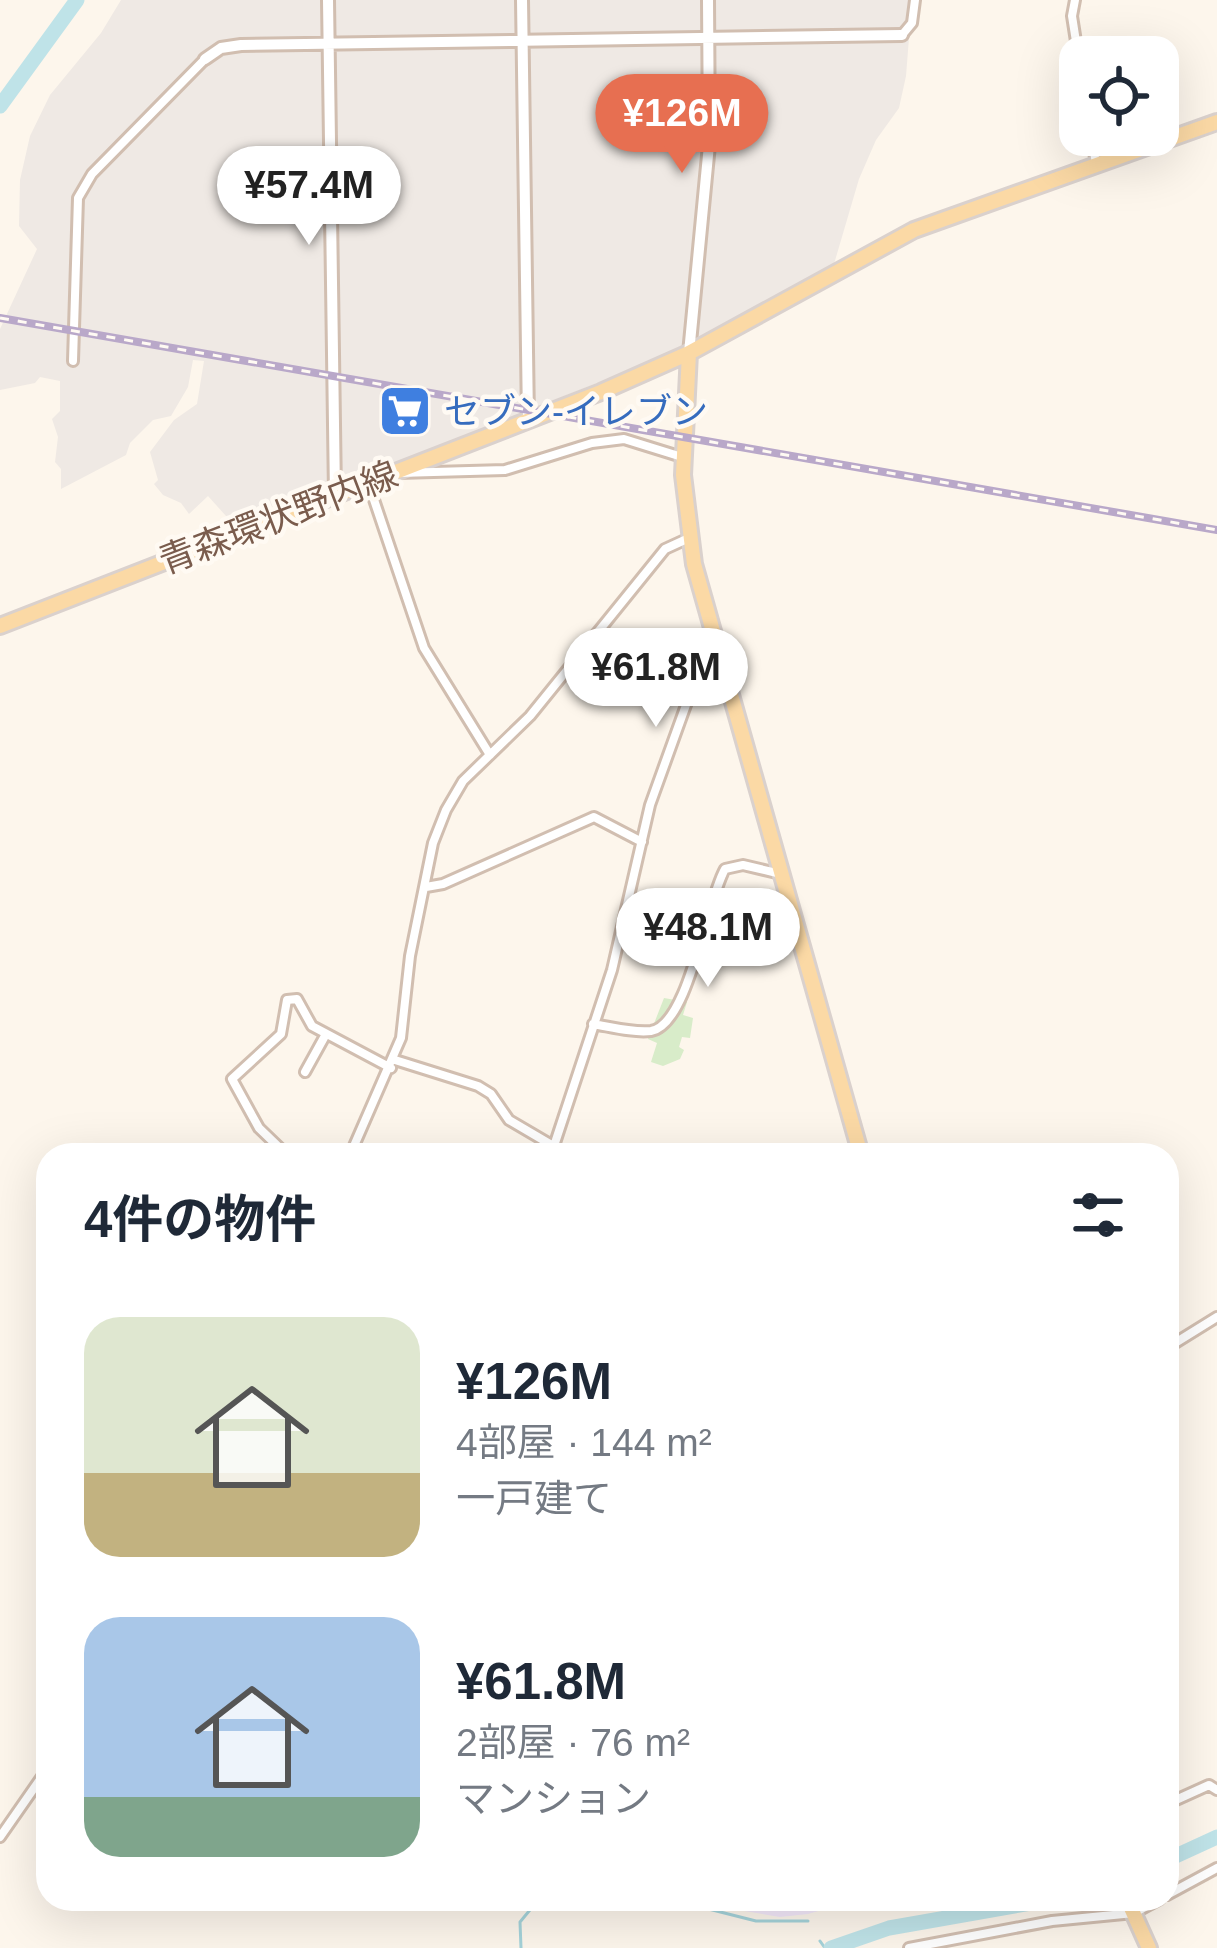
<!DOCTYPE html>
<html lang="ja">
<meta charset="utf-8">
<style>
:root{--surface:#fff;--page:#f6f6f7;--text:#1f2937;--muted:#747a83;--accent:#e76f51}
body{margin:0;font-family:Helvetica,"Noto Sans JP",sans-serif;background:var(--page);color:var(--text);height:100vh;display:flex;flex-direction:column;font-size:45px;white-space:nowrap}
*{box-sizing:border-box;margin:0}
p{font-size:39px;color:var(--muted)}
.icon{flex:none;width:66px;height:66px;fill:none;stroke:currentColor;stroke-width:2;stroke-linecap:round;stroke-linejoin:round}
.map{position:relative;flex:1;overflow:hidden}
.details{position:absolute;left:36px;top:1143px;width:1143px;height:768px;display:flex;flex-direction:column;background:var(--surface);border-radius:36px;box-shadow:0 12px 48px #0002}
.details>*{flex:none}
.controls{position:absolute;left:1059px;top:36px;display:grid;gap:24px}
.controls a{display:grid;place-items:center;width:120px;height:120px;border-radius:24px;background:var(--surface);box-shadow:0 12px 48px #0002;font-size:60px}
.price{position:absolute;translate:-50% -102px;padding:0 27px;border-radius:42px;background:#fff;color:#222;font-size:39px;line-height:78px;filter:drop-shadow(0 3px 6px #0008)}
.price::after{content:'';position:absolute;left:50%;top:72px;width:36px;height:27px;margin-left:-18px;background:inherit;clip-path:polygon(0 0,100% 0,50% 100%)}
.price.selected{background:var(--accent);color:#fff}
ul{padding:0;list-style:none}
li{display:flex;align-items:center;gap:36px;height:300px;padding:0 48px}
li span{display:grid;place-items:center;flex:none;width:336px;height:240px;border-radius:36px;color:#555}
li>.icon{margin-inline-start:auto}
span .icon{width:144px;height:144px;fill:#fffc;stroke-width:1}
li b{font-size:51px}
h2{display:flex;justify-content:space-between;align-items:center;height:144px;padding:0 48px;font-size:51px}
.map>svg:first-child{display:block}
</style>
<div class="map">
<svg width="1217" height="1948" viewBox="0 0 1217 1948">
<rect width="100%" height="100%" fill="#fdf6ec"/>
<path fill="#efe9e4" d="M 121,0 L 912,0 L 906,76 L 899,108 L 876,140 L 859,179 L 834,264 L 673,353 L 235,526 L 208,496 L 189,514 L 181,503 L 163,495 L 154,484 L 158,480 L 150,452 L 174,420 L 197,404 L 204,361 L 193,360 L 188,387 L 171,416 L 153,420 L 130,443 L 126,455 L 61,489 L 61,469 L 55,462 L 58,437 L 52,419 L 60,411 L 60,381 L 40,377 L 35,383 L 0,390 L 0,329 L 37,249 L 19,226 L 20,180 L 30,136 L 50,95 L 101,33 Z"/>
<path fill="#f3e8fa" d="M 716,1899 L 860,1899 L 808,1914 L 780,1917 L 714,1906 Z"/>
<path fill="#d8ecc9" d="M 664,998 L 687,1002 L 683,1015 L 693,1018 L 690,1038 L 682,1037 L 679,1047 L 684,1050 L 680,1059 L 663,1066 L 651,1062 L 657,1043 L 648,1039 Z"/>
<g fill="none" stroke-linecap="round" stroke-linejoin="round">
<path stroke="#a5d3da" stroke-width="3" d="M 669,1899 L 756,1921 L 808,1921
M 820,1941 L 825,1948
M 521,1948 L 520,1922 L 539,1899"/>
<path stroke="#bfe3e8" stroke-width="15" d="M 0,106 L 77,0
M 1167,1860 L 1217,1837
M 831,1948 L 889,1928 L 1054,1899"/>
<g stroke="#d1beb0" stroke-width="14">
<path id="minor" d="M 1075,0 L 1072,16 L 1080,67
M 902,35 L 912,23 L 915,0
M 1091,135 L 1096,163
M 73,361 L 78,198 L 92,174 L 205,59
M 398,473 L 505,470 L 592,443 L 624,439 L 682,457
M 368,482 L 424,648 L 490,755
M 426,887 L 443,884 L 594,817 L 642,842
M 593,1024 C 611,1027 633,1033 651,1031 C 689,1025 706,902 725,869 L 743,865 L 781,874
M 395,1060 L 478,1086 L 491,1094 L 509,1120 L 555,1147
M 305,1072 L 326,1034
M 287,1155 L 259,1128 L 232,1079 L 281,1034 L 287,1000 L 297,999 L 312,1026 L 391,1068
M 350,1155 L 401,1038 L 410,956 L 433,843 L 446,810 L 463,781 L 530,716 L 665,549 L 689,538
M 551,1155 L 612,970 L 650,805 L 699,669 L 718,652
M 1167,1348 L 1217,1317
M 1167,1804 L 1209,1785 L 1217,1790
M 0,1837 L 48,1768
M 1167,1895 L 1217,1868
M 909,1948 L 1052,1921 L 1134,1913 L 1160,1899"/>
</g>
<g stroke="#d1beb0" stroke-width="16">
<path id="tertiary" d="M 328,0 L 335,495
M 522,0 L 528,420
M 205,59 L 221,48 L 241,45 L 902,35
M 689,353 L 709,145 L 708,0"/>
</g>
<g stroke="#dad1cd" stroke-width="20">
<path id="primary" d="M 689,353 L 683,475 L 694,564 L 861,1155
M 0,626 L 601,392 L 689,353 L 914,230 L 1217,122
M 1127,1899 L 1149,1948"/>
</g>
<use href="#minor" stroke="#fff" stroke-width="8"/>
<use href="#tertiary" stroke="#fff" stroke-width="10"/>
<use href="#primary" stroke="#fbd9a5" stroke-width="14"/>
<g stroke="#b9a8c9" stroke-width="8">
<path id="rail" d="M 0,318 L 1217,530"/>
</g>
<use href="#rail" stroke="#fffaf3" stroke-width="3" stroke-dasharray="9" stroke-linecap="butt"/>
</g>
<defs>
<g id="supermarket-square" transform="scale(2.7)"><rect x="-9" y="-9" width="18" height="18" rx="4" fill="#3f7fe0" stroke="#fffaf3"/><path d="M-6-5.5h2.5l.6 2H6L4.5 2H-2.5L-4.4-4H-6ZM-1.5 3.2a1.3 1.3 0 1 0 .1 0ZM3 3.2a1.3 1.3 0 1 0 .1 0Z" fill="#fff"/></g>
</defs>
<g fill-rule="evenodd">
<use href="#supermarket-square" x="405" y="411"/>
</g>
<g text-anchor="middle" stroke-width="9" stroke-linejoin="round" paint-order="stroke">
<g font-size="36" fill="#366cbe" stroke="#fffaf3" text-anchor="start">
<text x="444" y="424">セブン-イレブン</text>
</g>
<g font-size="36" fill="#7a5c4d" stroke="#fffaf3">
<text transform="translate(278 517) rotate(-21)" y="13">青森環状野内線</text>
</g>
</g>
</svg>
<div class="controls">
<a><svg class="icon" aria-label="locate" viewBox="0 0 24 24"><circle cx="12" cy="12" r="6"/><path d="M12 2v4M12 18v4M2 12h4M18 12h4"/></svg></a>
</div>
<b class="price selected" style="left:682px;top:176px">¥126M</b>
<b class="price" style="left:309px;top:248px">¥57.4M</b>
<b class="price" style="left:656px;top:730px">¥61.8M</b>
<b class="price" style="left:708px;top:990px">¥48.1M</b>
<section class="details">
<h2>4件の物件<svg class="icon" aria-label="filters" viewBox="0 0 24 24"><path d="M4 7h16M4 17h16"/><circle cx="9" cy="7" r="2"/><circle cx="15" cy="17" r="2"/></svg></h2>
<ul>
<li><span style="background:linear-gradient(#dfe7d0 65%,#c2b280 0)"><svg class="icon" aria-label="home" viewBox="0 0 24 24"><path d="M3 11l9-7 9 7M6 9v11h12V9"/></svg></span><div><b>¥126M</b><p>4部屋 · 144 m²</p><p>一戸建て</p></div></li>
<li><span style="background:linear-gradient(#a9c7e8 75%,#7fa58c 0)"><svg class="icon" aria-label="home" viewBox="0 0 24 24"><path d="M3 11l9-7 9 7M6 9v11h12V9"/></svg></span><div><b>¥61.8M</b><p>2部屋 · 76 m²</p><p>マンション</p></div></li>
</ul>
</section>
</div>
